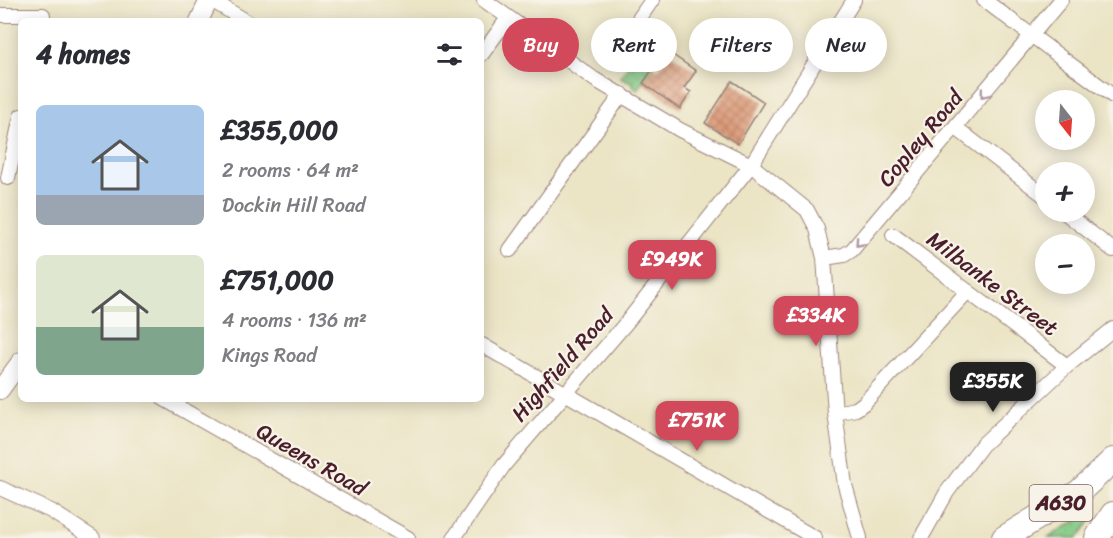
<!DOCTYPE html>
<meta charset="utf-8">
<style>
:root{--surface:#fff;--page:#f7f7f7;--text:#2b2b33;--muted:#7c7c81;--accent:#d1495b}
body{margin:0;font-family:Sriracha,sans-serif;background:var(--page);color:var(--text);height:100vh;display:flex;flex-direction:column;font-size:22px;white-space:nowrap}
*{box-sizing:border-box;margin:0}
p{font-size:20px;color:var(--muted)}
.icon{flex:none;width:33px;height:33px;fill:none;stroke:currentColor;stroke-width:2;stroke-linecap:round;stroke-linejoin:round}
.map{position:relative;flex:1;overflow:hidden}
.side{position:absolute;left:18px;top:18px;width:466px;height:384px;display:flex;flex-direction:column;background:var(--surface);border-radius:9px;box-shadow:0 3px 15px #0003}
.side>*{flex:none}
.top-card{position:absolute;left:502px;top:18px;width:520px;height:54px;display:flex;gap:12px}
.needle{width:39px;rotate:163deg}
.fabs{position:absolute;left:1035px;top:90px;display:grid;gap:12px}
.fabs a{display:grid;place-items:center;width:60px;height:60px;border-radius:50%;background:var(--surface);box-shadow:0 3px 15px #0003;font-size:30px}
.price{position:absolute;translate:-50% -51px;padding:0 14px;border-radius:12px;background:var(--accent);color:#fff;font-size:20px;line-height:39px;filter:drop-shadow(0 2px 3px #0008)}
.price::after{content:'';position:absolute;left:50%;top:36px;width:18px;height:14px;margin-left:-9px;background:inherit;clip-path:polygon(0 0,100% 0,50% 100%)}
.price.active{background:#222;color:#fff}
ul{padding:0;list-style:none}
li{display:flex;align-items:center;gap:18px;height:150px;padding:0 18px}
li span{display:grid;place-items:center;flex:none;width:168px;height:120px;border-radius:9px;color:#555}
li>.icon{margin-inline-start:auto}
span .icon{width:72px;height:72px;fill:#fffc;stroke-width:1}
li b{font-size:26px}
h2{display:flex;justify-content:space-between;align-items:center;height:72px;padding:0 18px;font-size:26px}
.chip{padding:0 21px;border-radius:27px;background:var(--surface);box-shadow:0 3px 15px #0003;font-size:21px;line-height:54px}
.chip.active{background:var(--accent);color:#fff}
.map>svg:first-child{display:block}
</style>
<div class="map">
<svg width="1113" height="538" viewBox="0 0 1113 538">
<defs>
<pattern id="green-dots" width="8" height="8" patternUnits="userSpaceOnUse" patternTransform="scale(1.5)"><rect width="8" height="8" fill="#84cb86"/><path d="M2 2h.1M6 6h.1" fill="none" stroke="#74ae74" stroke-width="1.8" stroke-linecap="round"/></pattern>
<pattern id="building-cross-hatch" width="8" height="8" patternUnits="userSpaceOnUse" patternTransform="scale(1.5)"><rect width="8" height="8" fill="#dc9876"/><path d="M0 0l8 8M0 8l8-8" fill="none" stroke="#b47b61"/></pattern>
</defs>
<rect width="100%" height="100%" fill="#f7f3e8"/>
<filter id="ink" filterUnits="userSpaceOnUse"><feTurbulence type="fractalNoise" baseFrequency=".0167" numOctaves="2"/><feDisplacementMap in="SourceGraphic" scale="12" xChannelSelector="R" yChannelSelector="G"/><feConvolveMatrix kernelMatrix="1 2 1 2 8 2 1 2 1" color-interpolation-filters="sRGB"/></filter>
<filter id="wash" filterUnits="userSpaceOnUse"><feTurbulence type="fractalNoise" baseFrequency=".008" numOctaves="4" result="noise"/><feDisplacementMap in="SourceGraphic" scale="24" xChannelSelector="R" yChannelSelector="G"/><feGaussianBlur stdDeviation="1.35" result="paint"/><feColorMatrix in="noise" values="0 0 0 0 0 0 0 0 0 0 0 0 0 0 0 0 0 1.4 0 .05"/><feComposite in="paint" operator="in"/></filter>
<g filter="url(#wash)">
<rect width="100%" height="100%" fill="#ebe4c5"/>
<path fill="url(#green-dots)" stroke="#677558" stroke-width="1.5" d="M 654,32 L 665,40 L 666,48 L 637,90 L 634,88 L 633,83 L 620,77 Z
M 1088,513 L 1091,520 L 1078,538 L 1048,538 Z"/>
<g id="blocks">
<path fill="url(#building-cross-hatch)" d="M 670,53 L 696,71 L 684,88 L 691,92 L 680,109 L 643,83 L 654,67 L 658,70 Z
M 732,81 L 764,102 L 738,144 L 705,123 Z"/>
</g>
</g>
<g filter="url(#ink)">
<use href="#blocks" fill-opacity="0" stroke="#9a8278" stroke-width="1.5"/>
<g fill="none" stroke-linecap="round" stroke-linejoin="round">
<g stroke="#9a8278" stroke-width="16">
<path id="street" d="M 211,0 L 246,21
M 484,0 L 594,79 L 680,130 L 751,165 L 807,210 L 817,229 L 824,258 L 835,413 L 845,485 L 860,538
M 984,0 L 1113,96
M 0,15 L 43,15 L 42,21
M 639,19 L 652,0
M 482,54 L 508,18
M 956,128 L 1046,197
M 8,178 L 21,116
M 1064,212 L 1113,250
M 893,235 L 1067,366
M 510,250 L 622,94
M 824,258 L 844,255 L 852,250 L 1061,0
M 482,345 L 815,538
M 164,399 L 408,538
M 835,413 L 856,409 L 864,403 L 968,291
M 0,488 L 51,511 L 93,538
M 454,538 L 504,465 L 627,322 L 751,165 L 854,0
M 921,538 L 947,492 L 982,445 L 1067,366 L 1113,329"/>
</g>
<g stroke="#9a8278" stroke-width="20">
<path id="secondary" d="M 199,21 L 209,0
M 0,390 L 21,361"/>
</g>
<g stroke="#9a8278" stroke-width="26">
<path id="highway" d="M 1004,538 L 1079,492 L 1113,460
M 1097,538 L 1113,514"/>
</g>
<use href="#street" stroke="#fff" stroke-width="14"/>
<use href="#secondary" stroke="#fff" stroke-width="18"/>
<use href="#highway" stroke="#fff" stroke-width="24"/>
</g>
<defs><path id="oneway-chevron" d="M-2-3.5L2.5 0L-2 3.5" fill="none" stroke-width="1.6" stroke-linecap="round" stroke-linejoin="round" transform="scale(1.5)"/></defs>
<g stroke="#ae9aa0">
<use href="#oneway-chevron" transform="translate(984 94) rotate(130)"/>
<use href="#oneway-chevron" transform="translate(859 243) rotate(132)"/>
</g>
</g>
<g text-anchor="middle" stroke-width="4.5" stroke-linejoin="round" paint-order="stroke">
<rect fill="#f7f3e8" stroke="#7e5f64" stroke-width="1.5" x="1029.5" y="485" width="63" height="36" rx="4.5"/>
<g font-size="21" font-weight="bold" fill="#4a1f2b">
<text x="1061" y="510">A630</text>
</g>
<g font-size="22" fill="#4a1f2b" stroke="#f7f3e8">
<text transform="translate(920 138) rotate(-50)" y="8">Copley Road</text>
<text transform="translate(993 283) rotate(37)" y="8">Milbanke Street</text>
<text transform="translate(562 364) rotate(-49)" y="8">Highfield Road</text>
<text transform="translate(312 459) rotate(30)" y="8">Queens Road</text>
</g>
</g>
</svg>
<div class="fabs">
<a><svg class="needle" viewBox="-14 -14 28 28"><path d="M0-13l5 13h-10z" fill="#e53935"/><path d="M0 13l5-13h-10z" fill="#7c7c81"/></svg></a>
<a>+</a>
<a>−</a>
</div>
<b class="price" style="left:672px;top:291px">£949K</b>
<b class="price" style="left:816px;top:347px">£334K</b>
<b class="price active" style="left:993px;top:413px">£355K</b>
<b class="price" style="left:697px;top:452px">£751K</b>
<div class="top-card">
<a class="chip active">Buy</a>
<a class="chip">Rent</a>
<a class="chip">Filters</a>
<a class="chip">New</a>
</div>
<section class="side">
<h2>4 homes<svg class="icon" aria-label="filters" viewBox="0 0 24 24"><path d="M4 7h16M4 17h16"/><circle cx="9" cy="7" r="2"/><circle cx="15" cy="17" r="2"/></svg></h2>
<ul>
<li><span style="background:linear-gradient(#a9c7e8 75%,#9aa5b1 0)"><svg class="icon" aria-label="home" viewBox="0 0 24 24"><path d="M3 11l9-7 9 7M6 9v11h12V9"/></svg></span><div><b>£355,000</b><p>2 rooms · 64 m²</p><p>Dockin Hill Road</p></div></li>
<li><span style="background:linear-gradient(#dfe7d0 60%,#7fa58c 0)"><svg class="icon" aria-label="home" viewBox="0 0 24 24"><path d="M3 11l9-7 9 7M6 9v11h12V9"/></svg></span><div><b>£751,000</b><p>4 rooms · 136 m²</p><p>Kings Road</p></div></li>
</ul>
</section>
</div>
